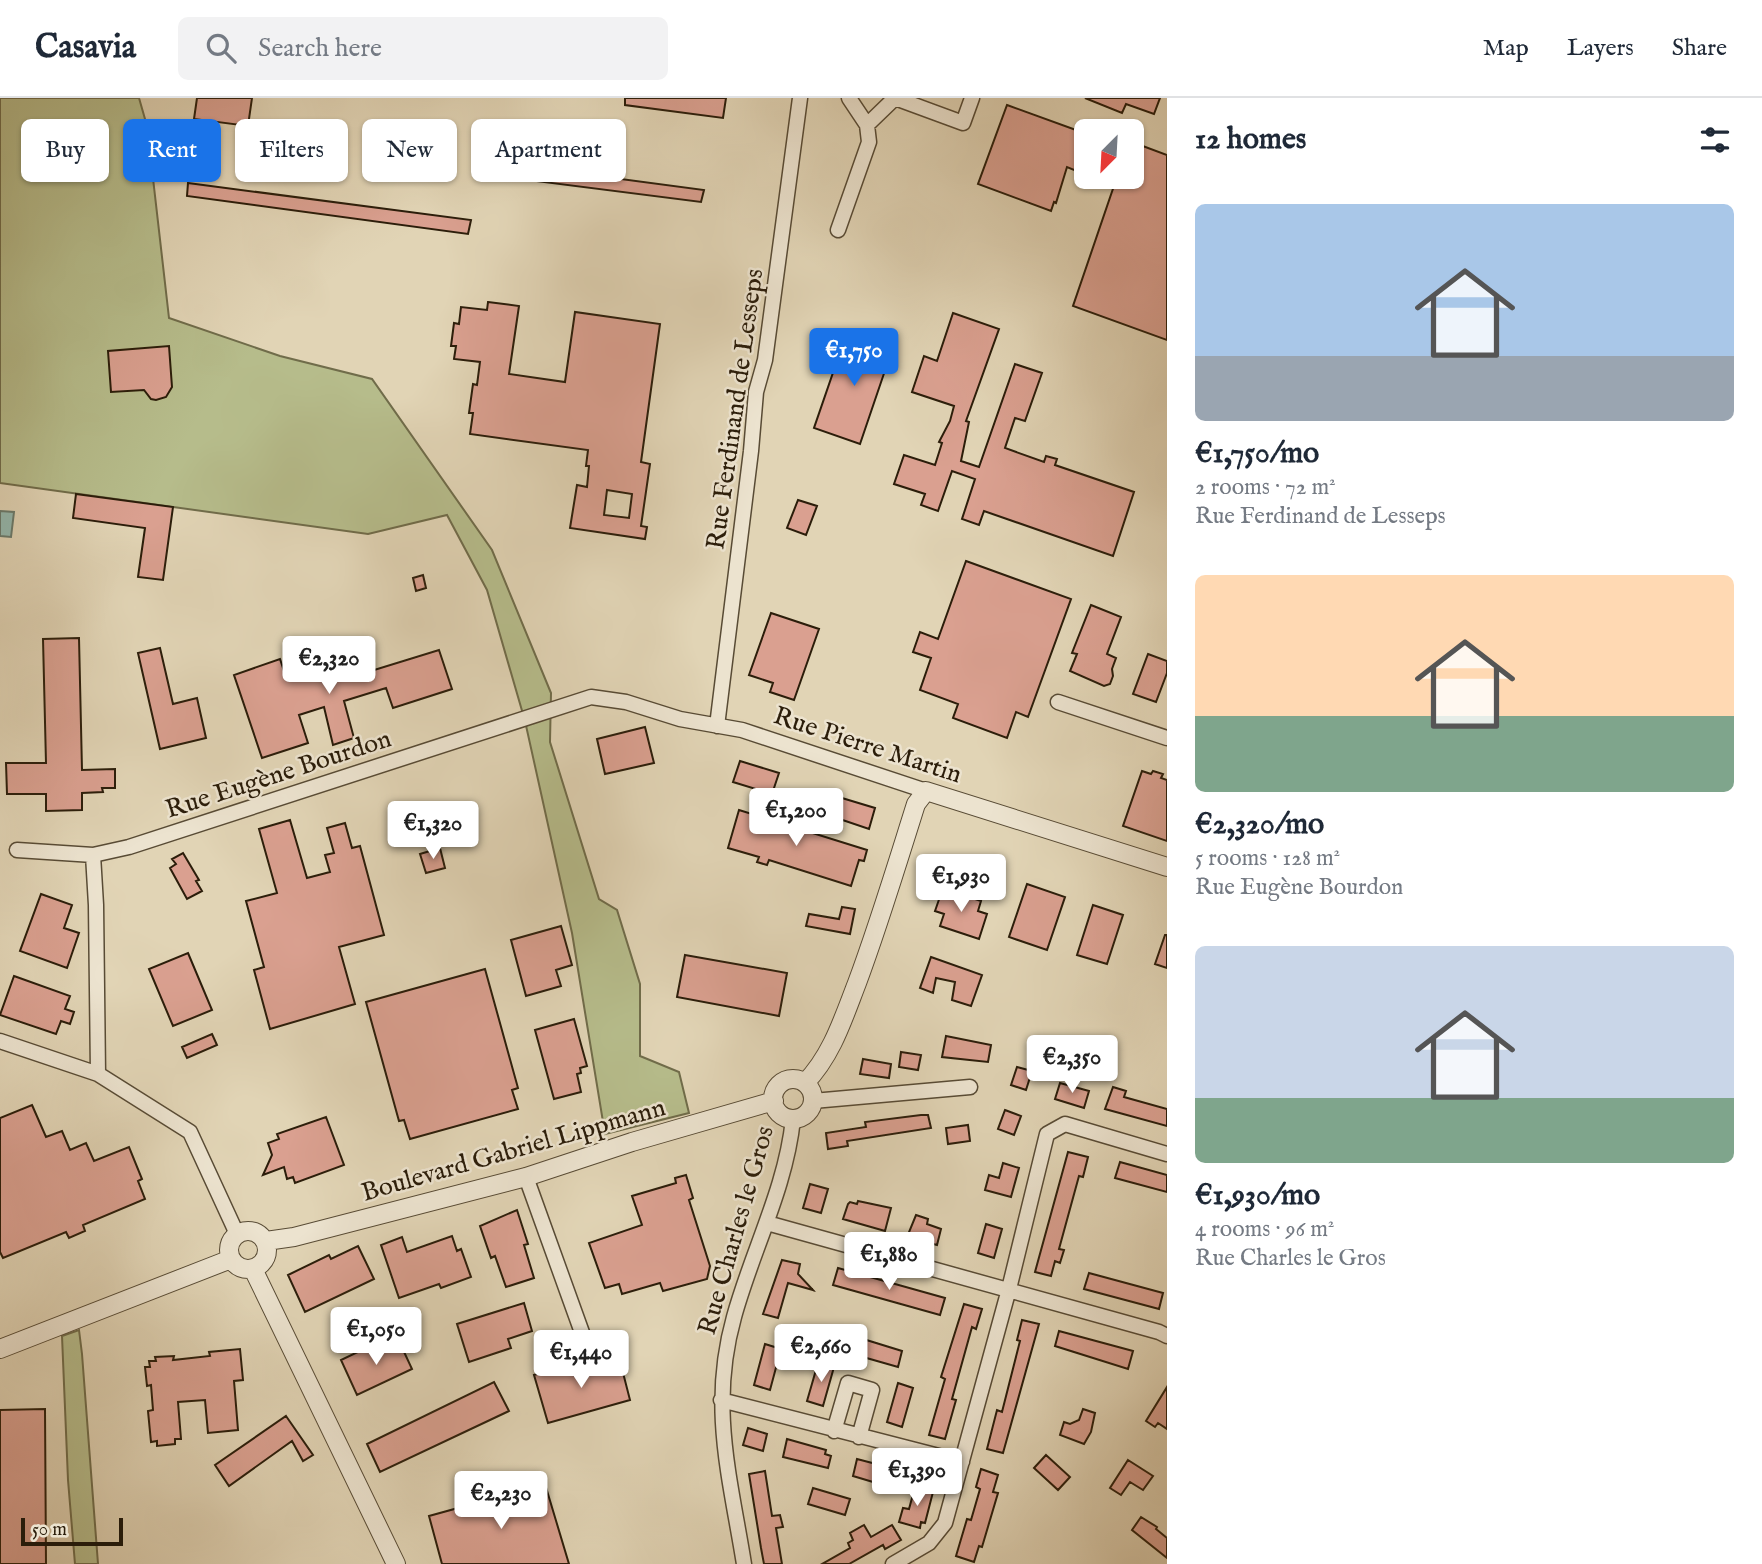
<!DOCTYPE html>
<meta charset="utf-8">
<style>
:root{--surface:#fff;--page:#f2f2f3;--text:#1f2937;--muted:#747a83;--line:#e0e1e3;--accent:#1a73e8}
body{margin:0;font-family:"IM FELL English",serif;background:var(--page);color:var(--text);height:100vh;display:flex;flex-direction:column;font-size:26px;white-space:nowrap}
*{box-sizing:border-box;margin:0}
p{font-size:23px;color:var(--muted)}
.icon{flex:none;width:38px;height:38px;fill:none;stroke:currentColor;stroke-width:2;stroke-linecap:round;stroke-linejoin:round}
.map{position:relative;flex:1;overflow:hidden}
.sheet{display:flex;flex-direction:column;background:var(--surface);width:595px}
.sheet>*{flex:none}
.banner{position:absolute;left:21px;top:21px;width:665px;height:63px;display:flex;gap:14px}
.needle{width:46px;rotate:204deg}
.tools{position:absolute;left:1074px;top:21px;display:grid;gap:14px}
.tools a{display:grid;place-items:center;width:70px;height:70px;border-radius:10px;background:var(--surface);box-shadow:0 2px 5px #0004;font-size:35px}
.scale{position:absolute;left:21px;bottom:18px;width:102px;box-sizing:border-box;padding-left:7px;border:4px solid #2b1d0a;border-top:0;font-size:19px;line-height:24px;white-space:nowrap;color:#2b1d0a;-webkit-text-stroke:5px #ece3cf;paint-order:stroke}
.price{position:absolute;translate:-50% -60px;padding:0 16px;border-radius:7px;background:#fff;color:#222;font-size:23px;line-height:46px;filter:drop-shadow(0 2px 4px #0008)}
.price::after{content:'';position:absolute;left:50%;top:42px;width:21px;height:16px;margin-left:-10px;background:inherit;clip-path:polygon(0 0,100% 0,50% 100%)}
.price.selected{background:var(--accent);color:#fff}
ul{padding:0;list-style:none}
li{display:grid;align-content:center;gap:14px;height:371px;padding:0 28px}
li span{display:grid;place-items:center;height:217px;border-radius:10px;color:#555}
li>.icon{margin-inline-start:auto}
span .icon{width:126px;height:126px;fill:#fffc;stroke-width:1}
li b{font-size:30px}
h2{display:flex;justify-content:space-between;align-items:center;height:84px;padding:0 28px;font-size:30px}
.tag{padding:0 24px;border-radius:10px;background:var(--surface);box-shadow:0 2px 5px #0004;font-size:24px;line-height:63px}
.tag.selected{background:var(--accent);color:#fff}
header{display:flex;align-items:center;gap:42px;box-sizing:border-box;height:98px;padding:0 35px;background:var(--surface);border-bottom:2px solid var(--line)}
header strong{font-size:33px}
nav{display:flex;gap:38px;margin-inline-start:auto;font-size:24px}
.search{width:490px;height:63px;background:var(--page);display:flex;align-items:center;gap:18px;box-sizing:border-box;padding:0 24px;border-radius:10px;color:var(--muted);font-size:26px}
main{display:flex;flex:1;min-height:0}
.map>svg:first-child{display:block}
</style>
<header>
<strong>Casavia</strong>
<div class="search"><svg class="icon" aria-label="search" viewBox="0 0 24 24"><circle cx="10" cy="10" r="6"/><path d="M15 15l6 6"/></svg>Search here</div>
<nav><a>Map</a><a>Layers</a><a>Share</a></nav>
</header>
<main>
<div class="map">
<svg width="1167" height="1466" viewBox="0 0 1167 1466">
<rect width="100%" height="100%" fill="#e1d4b5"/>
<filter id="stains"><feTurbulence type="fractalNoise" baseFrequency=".00286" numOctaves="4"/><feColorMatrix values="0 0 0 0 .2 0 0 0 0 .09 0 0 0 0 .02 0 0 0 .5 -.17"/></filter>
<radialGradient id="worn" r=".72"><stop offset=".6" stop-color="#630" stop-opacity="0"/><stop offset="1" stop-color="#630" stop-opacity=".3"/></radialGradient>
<path fill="#b6bc8b" stroke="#706c4a" stroke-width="2" d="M 0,0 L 139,0 L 147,28 L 169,220 L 280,258 L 372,281 L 492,452 L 551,595 L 550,644 L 599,801 L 617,812 L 640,886 L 640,958 L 679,974 L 689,1015 L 605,1036 L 572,835 L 525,623 L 487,492 L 447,417 L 368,436 L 0,385 Z
M 79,1232 L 82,1256 L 98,1466 L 75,1466 L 68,1382 L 62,1238 Z"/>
<path fill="#94b8ae" stroke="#6a7a6c" stroke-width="2" d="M 0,413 L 14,414 L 11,439 L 0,438 Z"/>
<path fill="#daa090" stroke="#2b1d0a" stroke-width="2" fill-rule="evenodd" d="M 197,0 L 252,0 L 248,28 L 194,21 Z
M 625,0 L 726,0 L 723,20 L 625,7 Z
M 1085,0 L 1160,0 L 1154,16 L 1126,6 L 1122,15 Z
M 1007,7 L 1087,36 L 1087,53 L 1079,74 L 1067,69 L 1056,105 L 1054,104 L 1051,113 L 978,86 Z
M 1132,44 L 1167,57 L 1167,242 L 1073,208 L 1117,79 L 1132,79 Z
M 523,68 L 704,92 L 701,104 L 520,81 Z
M 188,85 L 471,122 L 468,136 L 187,98 Z
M 488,204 L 519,208 L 509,276 L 565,284 L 575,214 L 660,226 L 641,364 L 650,366 L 641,428 L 647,429 L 645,441 L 570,430 L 577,387 L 587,389 L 589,368 L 586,368 L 588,352 L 470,336 L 473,315 L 469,315 L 473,286 L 477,287 L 480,264 L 454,261 L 456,248 L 451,248 L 454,225 L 459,226 L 461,209 L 487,212 ZM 607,392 L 632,396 L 629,420 L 604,417 Z
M 953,215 L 999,231 L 966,323 L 969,324 L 961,363 L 979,369 L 1015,266 L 1042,275 L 1025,323 L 1015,320 L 1005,350 L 1044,364 L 1046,358 L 1057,361 L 1055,367 L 1134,394 L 1113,458 L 984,413 L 979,427 L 962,421 L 975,381 L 952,373 L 938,413 L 921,407 L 925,396 L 894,386 L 904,357 L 935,367 L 942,345 L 939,344 L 950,323 L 954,308 L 912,294 L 924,258 L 937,263 Z
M 847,234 L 893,249 L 860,346 L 814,330 Z
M 169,248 L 172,289 L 166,299 L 156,302 L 151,301 L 144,292 L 111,294 L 108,253 Z
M 76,396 L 173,409 L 163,482 L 138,479 L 145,430 L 73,420 Z
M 798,402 L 817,408 L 806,437 L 787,430 Z
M 966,463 L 1071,501 L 1028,619 L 1016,614 L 1007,640 L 953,620 L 958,606 L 920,592 L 931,560 L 913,554 L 920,534 L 938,541 Z
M 423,477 L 426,490 L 416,493 L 413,480 Z
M 1091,507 L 1121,519 L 1107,556 L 1116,560 L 1112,571 L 1113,578 L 1110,586 L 1104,588 L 1070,573 L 1077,556 L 1072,555 Z
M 771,515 L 819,531 L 794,602 L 770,594 L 773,585 L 749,577 Z
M 79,540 L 82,672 L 115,671 L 115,690 L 102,690 L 103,694 L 82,695 L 82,712 L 46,713 L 46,696 L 7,696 L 6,665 L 46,665 L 43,541 Z
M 160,550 L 173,606 L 197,600 L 206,640 L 160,651 L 138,555 Z
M 439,552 L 452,591 L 393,610 L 386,590 L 344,603 L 354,640 L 333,647 L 324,609 L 299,617 L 308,645 L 262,660 L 234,577 L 280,561 L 287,582 L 354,562 L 358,577 Z
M 1148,556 L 1167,563 L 1167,575 L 1156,604 L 1133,596 Z
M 645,629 L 654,665 L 605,676 L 597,641 Z
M 740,663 L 779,675 L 772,696 L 733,684 Z
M 1142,673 L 1151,676 L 1153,673 L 1163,676 L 1161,680 L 1167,682 L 1167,743 L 1123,728 Z
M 822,694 L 875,710 L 869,731 L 816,713 Z
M 739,712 L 867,752 L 864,763 L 859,762 L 851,788 L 769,762 L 767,767 L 757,764 L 759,759 L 728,750 Z
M 290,722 L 307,780 L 330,774 L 325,757 L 334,755 L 327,730 L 345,725 L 352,750 L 360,748 L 384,837 L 339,849 L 355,906 L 270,931 L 254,872 L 264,869 L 246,803 L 277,795 L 259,731 Z
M 440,750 L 445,770 L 426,775 L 420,756 Z
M 183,755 L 199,782 L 196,783 L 202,793 L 187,801 L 170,770 L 176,766 L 172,761 Z
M 1027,786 L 1065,799 L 1047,852 L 1009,839 Z
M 943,790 L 981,803 L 978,813 L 987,816 L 979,841 L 940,828 L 944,816 L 935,813 Z
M 41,796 L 72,807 L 64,830 L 79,835 L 67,870 L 20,853 Z
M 1093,807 L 1123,817 L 1107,866 L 1077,857 Z
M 842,809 L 855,811 L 850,836 L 806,828 L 809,816 L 839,821 Z
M 561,828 L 572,867 L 556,872 L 561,888 L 526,898 L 511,842 Z
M 1165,837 L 1167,837 L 1167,870 L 1155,866 Z
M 188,855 L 212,912 L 173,928 L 149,871 Z
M 685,857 L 787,875 L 779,918 L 677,899 Z
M 931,859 L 982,877 L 971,908 L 952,902 L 955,884 L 936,880 L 933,895 L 920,890 Z
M 485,871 L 518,990 L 512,992 L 518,1011 L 410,1041 L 404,1022 L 399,1023 L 366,904 Z
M 14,878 L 70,898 L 65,911 L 74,914 L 70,926 L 61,923 L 56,936 L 0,917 Z
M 574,921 L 587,968 L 580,970 L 581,975 L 577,976 L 581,994 L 554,1001 L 535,932 Z
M 212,936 L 217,947 L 187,960 L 182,949 Z
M 946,938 L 991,947 L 988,964 L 942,959 Z
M 901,954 L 921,957 L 918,972 L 899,969 Z
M 863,961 L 891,966 L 889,980 L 860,976 Z
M 1017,969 L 1032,973 L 1026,992 L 1011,987 Z
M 1060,985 L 1089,993 L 1084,1010 L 1055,1001 Z
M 1113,989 L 1126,993 L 1124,999 L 1167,1011 L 1167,1028 L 1105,1011 Z
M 32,1007 L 46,1039 L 62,1033 L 70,1052 L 86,1045 L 94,1063 L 129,1049 L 142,1081 L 138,1083 L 145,1101 L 83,1127 L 85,1133 L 69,1140 L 66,1134 L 3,1160 L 0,1154 L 0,1020 Z
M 1005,1012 L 1021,1018 L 1014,1037 L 998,1031 Z
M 921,1017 L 928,1017 L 931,1030 L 847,1043 L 848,1048 L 828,1051 L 826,1035 L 866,1029 L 865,1024 Z
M 326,1019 L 344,1067 L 295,1085 L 293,1079 L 287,1081 L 284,1069 L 263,1077 L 272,1057 L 268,1045 L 279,1041 L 277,1036 Z
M 968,1027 L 970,1043 L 948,1046 L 946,1030 Z
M 1068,1054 L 1088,1059 L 1083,1079 L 1079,1078 L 1059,1151 L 1064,1152 L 1060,1165 L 1055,1163 L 1051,1178 L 1035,1174 Z
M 1120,1064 L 1167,1077 L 1167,1094 L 1115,1080 Z
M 1003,1065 L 1019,1070 L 1011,1099 L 985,1092 L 989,1077 L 999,1080 Z
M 686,1077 L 693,1100 L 689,1102 L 710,1168 L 707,1181 L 663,1193 L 660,1185 L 622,1196 L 619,1186 L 605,1190 L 589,1145 L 642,1127 L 632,1098 L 676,1085 L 675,1080 Z
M 810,1086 L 828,1091 L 821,1115 L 803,1110 Z
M 858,1103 L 891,1110 L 885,1133 L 843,1121 L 848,1106 L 850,1104 L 857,1106 Z
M 517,1112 L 528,1146 L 524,1147 L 534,1180 L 506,1189 L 495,1158 L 491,1160 L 480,1128 Z
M 916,1117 L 928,1121 L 927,1126 L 941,1131 L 937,1147 L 907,1139 Z
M 986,1126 L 1002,1131 L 994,1160 L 978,1155 Z
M 452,1138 L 457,1153 L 461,1151 L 471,1179 L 441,1190 L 439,1186 L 399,1200 L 381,1147 L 402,1139 L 407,1154 Z
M 358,1148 L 374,1181 L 305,1214 L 288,1177 L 329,1157 L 331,1161 Z
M 782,1162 L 800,1166 L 798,1176 L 813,1192 L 788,1185 L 778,1220 L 763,1216 Z
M 838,1170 L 945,1200 L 940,1217 L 833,1187 Z
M 1089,1175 L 1163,1195 L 1159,1211 L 1084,1191 Z
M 524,1205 L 532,1233 L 508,1241 L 511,1250 L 469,1264 L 457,1226 Z
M 964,1206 L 982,1211 L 976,1231 L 972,1229 L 952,1301 L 956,1302 L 945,1341 L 929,1337 L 945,1281 L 941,1279 Z
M 1022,1222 L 1039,1226 L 1003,1355 L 987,1351 L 997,1312 L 1002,1314 L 1020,1243 L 1017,1242 Z
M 1059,1233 L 1133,1253 L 1128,1271 L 1055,1248 Z
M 847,1236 L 902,1253 L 898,1269 L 842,1253 Z
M 399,1243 L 412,1271 L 357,1297 L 341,1262 L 368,1249 L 371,1256 Z
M 765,1246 L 781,1251 L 770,1292 L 754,1287 Z
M 240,1251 L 243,1282 L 234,1283 L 238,1332 L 208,1335 L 205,1302 L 178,1304 L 181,1341 L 175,1341 L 175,1346 L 157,1348 L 157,1343 L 151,1344 L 148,1313 L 153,1312 L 151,1287 L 147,1288 L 145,1269 L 150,1269 L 149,1263 L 156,1263 L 155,1259 L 174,1258 L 173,1262 L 210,1258 L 209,1254 Z
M 620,1263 L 630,1302 L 548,1325 L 534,1277 L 570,1266 L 574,1277 Z
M 818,1265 L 834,1269 L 823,1308 L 807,1303 Z
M 494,1284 L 509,1313 L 380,1374 L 367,1346 Z
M 898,1285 L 913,1290 L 902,1329 L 887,1324 Z
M 1167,1289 L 1167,1331 L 1158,1325 L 1155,1329 L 1146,1323 Z
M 45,1311 L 46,1466 L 0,1466 L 0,1312 Z
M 1083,1311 L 1095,1315 L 1091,1334 L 1084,1346 L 1060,1337 L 1064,1324 L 1070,1326 L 1079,1322 Z
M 286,1318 L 313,1357 L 303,1363 L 292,1343 L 229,1388 L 215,1367 Z
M 748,1330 L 767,1336 L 763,1353 L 743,1347 Z
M 787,1341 L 826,1352 L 825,1356 L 831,1358 L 828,1370 L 783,1359 Z
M 1046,1357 L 1070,1379 L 1058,1392 L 1034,1370 Z
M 857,1361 L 899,1372 L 893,1390 L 853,1378 Z
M 1128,1362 L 1153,1378 L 1143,1392 L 1130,1384 L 1121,1397 L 1110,1390 Z
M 981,1371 L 998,1377 L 993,1394 L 998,1395 L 982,1449 L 979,1448 L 974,1464 L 956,1458 L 967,1421 L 971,1422 L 980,1391 L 976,1389 Z
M 765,1373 L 772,1418 L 780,1417 L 783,1429 L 776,1430 L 782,1466 L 764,1466 L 761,1450 L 749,1376 Z
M 545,1386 L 569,1466 L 442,1466 L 429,1418 Z
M 915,1389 L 933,1394 L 925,1425 L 921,1424 L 920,1430 L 899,1424 L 903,1410 L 909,1411 Z
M 813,1390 L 850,1401 L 845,1417 L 808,1406 Z
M 1141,1419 L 1157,1429 L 1156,1431 L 1167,1440 L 1167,1460 L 1132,1432 Z
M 864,1427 L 871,1439 L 892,1427 L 901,1442 L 885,1451 L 883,1447 L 849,1466 L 822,1466 L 850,1450 L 848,1445 L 853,1442 L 850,1435 Z"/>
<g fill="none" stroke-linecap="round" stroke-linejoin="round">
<g stroke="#584b35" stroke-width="17">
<path id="minor" d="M 867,27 L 895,0 L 963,25 L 972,0
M 838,132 L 869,44 L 867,27 L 849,0
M 1058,604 L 1167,640
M 717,628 L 751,353 L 756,294 L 765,262 L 800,0
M 17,752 L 93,757 L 129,749 L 591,599 L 626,604 L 680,621 L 742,632 L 926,693
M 93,757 L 96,807 L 98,976
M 0,943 L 98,976 L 190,1034 L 237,1136
M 813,1003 L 970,989
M 526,1079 L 589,1254
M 767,1125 L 1159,1234 L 1167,1238
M 721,1302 L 962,1364
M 834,1333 L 848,1285 L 872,1292 L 859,1339
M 744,1466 C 730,1379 709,1308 734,1219 C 752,1153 786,1090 793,1021
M 893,1466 L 929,1445 L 945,1425 L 1009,1191 L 1047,1036 L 1065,1026 L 1167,1056"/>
</g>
<g stroke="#584b35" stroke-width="20">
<path id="tertiary" d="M773 1001a20 20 0 1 1 40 0a20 20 0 1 1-40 0Z
M 805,985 C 832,957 843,921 857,885 C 879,826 897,766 916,706 L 926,693 L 1167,769
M229 1152a19 19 0 1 1 38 0a19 19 0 1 1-38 0Z
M 266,1143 L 294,1139 L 526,1079 L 632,1044 L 774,1003
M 253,1171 L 396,1466
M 0,1251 L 231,1161"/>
</g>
<use href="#minor" stroke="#ece3cf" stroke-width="14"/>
<use href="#tertiary" stroke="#ece3cf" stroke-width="18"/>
</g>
<g text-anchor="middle" stroke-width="5" stroke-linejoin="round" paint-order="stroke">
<g font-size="26" fill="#2b1d0a" stroke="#ece3cf">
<text transform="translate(734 311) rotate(-82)" y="9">Rue Ferdinand de Lesseps</text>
<text transform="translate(868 646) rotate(18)" y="9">Rue Pierre Martin</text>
<text transform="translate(278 675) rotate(-18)" y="9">Rue Eugène Bourdon</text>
<text transform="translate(513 1051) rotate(-16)" y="9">Boulevard Gabriel Lippmann</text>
<text transform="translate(735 1132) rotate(-74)" y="9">Rue Charles le Gros</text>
</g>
</g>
<rect width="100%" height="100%" filter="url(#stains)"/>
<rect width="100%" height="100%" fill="url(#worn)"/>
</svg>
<div class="tools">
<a><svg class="needle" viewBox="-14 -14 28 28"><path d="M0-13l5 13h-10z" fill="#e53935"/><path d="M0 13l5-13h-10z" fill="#747a83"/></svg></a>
</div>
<div class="scale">50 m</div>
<b class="price selected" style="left:854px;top:290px">€1,750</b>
<b class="price" style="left:329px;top:598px">€2,320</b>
<b class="price" style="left:796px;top:750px">€1,200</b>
<b class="price" style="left:433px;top:763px">€1,320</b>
<b class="price" style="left:961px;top:816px">€1,930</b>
<b class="price" style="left:1072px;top:997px">€2,350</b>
<b class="price" style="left:889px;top:1194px">€1,880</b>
<b class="price" style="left:376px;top:1269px">€1,050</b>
<b class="price" style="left:821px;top:1286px">€2,660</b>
<b class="price" style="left:581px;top:1292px">€1,440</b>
<b class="price" style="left:917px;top:1410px">€1,390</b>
<b class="price" style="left:501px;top:1433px">€2,230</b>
<div class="banner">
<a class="tag">Buy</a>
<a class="tag selected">Rent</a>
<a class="tag">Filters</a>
<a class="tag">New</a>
<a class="tag">Apartment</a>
</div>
</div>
<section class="sheet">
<h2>12 homes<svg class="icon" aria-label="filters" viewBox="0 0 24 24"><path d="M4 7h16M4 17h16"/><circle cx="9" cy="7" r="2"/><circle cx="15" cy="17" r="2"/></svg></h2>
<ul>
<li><span style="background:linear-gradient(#a9c7e8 70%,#9aa5b1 0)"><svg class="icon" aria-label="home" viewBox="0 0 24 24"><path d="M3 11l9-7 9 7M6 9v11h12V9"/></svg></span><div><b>€1,750/mo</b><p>2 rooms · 72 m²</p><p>Rue Ferdinand de Lesseps</p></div></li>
<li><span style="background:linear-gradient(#ffd9b3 65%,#7fa58c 0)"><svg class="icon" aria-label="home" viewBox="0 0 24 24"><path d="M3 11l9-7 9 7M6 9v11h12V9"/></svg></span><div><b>€2,320/mo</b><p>5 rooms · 128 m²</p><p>Rue Eugène Bourdon</p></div></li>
<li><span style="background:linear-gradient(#c9d6e8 70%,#7fa58c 0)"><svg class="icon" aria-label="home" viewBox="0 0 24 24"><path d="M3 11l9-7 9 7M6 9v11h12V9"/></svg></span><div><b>€1,930/mo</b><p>4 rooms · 96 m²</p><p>Rue Charles le Gros</p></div></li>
</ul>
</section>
</main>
